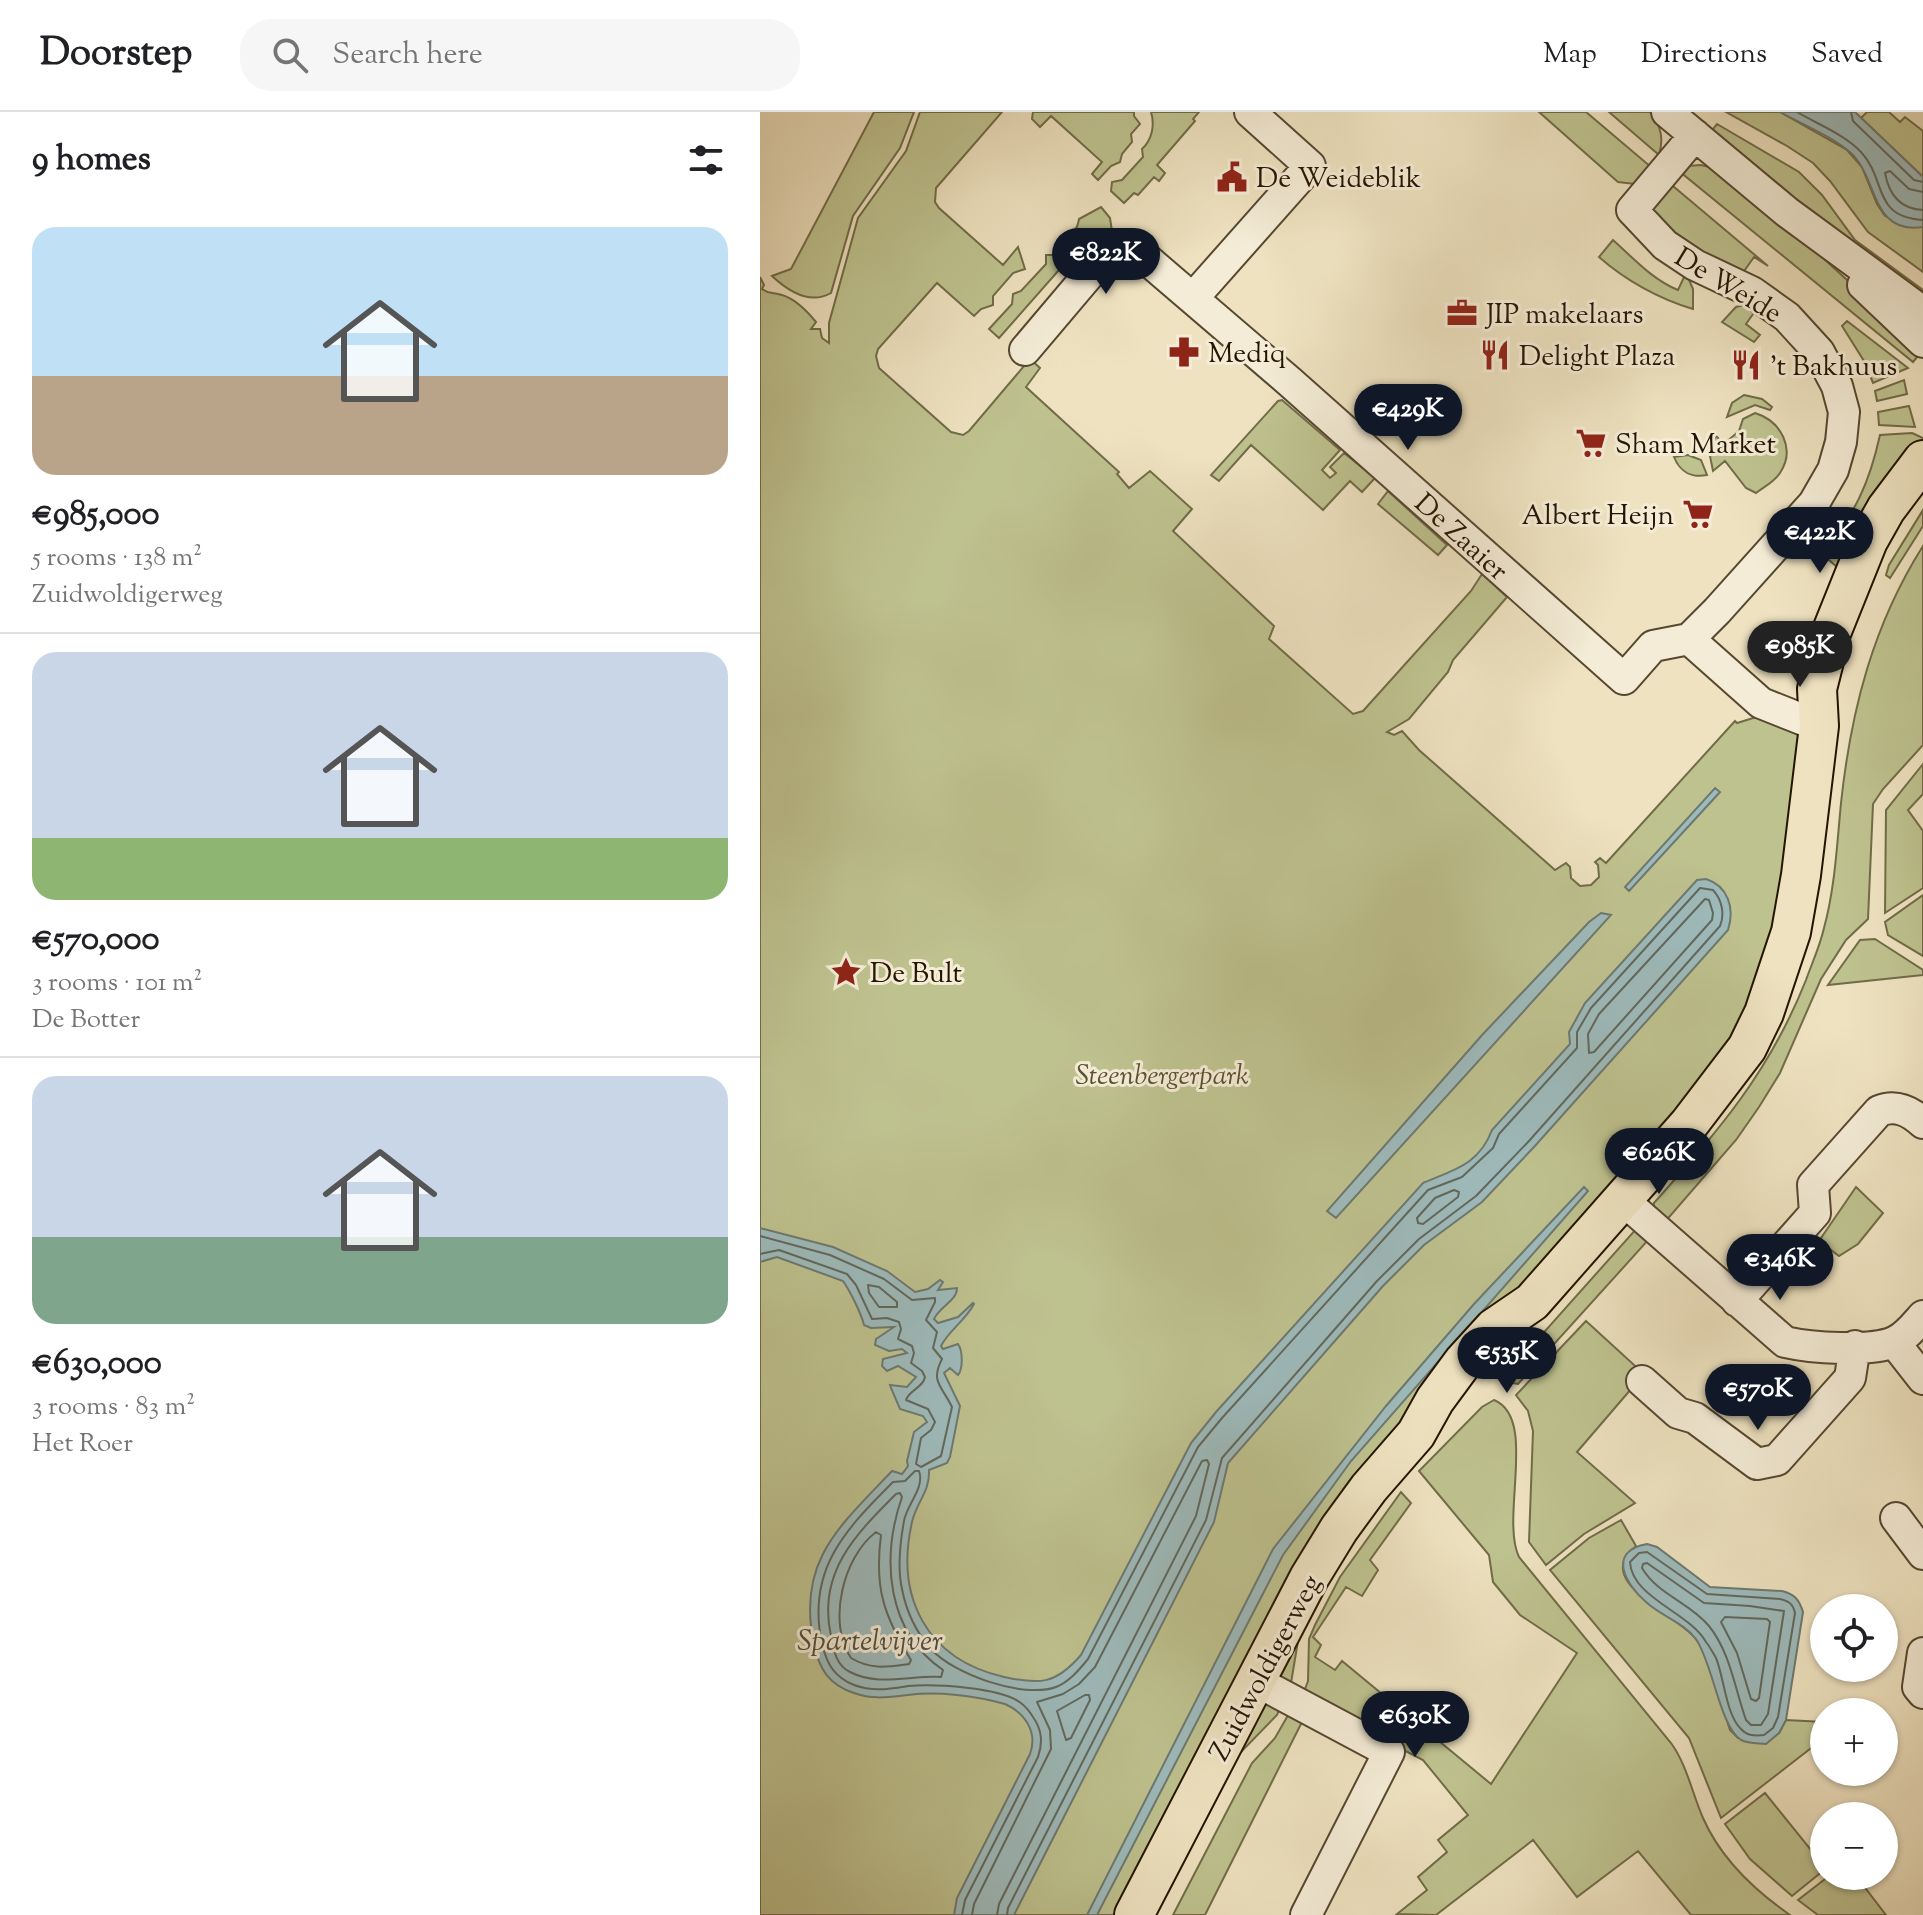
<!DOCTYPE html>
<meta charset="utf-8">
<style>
:root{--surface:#fff;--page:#f6f6f6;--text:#202124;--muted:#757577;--line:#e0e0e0;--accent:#111827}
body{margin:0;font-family:"Sorts Mill Goudy",serif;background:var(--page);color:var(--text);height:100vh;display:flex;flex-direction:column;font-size:30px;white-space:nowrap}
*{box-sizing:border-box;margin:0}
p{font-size:26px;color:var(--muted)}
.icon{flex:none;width:44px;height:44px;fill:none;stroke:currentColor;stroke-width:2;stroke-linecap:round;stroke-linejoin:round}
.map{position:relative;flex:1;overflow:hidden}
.drawer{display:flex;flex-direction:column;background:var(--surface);width:760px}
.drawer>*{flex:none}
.controls{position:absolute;left:1050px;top:1482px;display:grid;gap:16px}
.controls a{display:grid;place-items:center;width:88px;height:88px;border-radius:50%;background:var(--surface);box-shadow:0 2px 6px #0004;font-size:40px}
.price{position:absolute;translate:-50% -68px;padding:0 18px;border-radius:28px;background:var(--accent);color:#fff;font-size:26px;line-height:52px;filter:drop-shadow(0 2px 4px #0008)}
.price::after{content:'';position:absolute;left:50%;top:48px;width:24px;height:18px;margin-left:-12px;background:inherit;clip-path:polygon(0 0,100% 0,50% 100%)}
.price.active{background:#222;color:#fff}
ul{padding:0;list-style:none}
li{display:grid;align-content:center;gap:16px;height:424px;padding:0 32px}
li+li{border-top:2px solid var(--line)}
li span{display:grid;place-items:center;height:248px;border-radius:24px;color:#555}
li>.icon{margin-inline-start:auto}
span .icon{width:144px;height:144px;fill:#fffc;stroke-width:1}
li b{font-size:34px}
h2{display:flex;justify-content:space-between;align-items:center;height:96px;padding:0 32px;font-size:34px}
header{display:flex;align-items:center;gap:48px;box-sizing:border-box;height:112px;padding:0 40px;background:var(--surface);border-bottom:2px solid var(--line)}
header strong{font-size:38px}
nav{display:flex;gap:44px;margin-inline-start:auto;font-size:28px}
.search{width:560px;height:72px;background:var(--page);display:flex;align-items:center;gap:20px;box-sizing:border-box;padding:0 28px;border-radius:32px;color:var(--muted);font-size:30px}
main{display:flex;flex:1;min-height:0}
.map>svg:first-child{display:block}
</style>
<header>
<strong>Doorstep</strong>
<div class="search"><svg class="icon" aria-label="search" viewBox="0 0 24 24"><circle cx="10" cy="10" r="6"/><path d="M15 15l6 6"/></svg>Search here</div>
<nav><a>Map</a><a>Directions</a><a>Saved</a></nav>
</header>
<main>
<section class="drawer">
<h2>9 homes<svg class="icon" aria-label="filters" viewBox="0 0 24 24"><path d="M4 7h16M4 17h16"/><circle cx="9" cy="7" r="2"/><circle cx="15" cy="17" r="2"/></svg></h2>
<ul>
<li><span style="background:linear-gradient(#bfe0f5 60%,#b9a48a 0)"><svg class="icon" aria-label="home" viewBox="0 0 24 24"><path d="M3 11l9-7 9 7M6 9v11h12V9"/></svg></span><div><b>€985,000</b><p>5 rooms · 138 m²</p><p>Zuidwoldigerweg</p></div></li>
<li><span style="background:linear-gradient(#c9d6e8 75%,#8fb573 0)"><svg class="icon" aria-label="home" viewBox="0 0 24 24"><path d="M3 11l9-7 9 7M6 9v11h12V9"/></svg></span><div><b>€570,000</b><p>3 rooms · 101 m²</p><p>De Botter</p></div></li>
<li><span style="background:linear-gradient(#c9d6e8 65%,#7fa58c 0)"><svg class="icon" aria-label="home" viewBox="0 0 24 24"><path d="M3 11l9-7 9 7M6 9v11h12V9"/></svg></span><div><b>€630,000</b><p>3 rooms · 83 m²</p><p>Het Roer</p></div></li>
</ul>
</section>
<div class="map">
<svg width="1163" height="1803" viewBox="0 0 1163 1803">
<rect width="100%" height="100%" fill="#eee2c0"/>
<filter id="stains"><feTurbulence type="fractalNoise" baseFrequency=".0025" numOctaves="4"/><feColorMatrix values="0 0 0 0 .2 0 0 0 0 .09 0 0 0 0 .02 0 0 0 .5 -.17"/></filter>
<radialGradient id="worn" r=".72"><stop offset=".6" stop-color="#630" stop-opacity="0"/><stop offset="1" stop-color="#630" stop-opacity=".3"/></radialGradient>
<path fill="#bec28f" stroke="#716c48" stroke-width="2" d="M 114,0 L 154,0 L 140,36 L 93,104 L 71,181 C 50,193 28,179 12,164 L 31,157 Z
M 160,0 L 242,0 L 176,76 L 175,90 L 179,96 L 243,153 L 258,135 L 265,157 L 253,161 L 233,184 L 233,193 L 221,197 L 214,204 L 177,171 L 118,237 L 116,244 L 119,256 L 191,320 L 203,323 L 209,319 L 270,247 L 280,256 L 266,275 L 359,360 L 357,362 L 369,376 L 390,359 L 432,397 L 413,419 L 514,514 L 509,527 L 593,602 L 603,599 L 711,479 L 722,462 L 747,485 L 693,548 L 688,560 L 649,607 L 627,620 L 634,623 L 642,619 L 659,638 L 795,758 L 806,751 L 810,755 L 811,766 L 820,774 L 831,773 L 839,765 L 838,753 L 835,750 L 840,746 L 846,751 L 975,609 L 977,611 L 1006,602 L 1053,616 L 1039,723 L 990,903 L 850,1086 L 705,1233 L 361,1803 L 0,1803 L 0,165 L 4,173 L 2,177 C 10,183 13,180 22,183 C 36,187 47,199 56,210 L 51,217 L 60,217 L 62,226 L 69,231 L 69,211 L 98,106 L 146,39 Z
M 273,0 L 374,0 L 374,4 L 380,12 L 371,22 L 372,30 L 362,42 L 360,50 L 351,54 L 338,68 L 332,62 L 342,50 L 291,4 L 280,15 L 272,7 Z
M 391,0 L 439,0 L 433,7 L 435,9 L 397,53 L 405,61 L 399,69 L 394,65 L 378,83 L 374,81 L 364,91 L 351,79 L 352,70 L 362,68 L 383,45 L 382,37 C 392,28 395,13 391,0 Z
M 779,0 L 826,0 L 891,55 L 875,72 L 858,70 Z
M 849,0 L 890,0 C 901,14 904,26 899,43 Z
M 966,0 L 1020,0 L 1087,38 L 1102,55 L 1117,92 L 1125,104 L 1163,115 L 1163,160 L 1108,120 L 1070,69 L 1053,51 L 1027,34 Z
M 1107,0 L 1129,0 L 1140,10 L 1145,5 L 1163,19 L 1163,65 L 1101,6 Z
M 957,12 L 1039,60 L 1062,83 L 1095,128 L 1163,178 L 1163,194 L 950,21 Z
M 941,53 L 954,56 L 965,63 L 1062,145 L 1163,238 L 1153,250 L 919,59 L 927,54 Z
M 907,69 L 1008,154 L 994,145 L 982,162 L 928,138 L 892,101 L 892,94 Z
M 341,95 L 350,106 L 352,119 L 328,152 L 319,144 L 316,148 L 304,137 L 302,125 C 313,122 317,119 319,107 Z
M 853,128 C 873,146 893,168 918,178 L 925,163 L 927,163 L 933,177 L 933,197 C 899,187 865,168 839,145 Z
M 286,143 L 298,143 L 306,150 L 239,226 L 229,217 L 252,192 L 253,182 L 261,179 L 286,152 Z
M 988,192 L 998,195 L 986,212 L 1000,223 L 994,230 L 962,210 L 976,195 Z
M 1087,209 L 1148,256 L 1113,271 L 1104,249 L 1082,214 Z
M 1144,268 L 1147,282 L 1117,289 L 1115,279 Z
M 984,283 L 1002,287 L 1012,295 L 1010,298 L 995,293 L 967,305 L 972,291 Z
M 522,288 L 580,338 L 562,358 L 570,366 L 576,361 L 570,355 L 584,341 L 615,366 L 602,380 L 590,369 L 563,398 L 491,333 L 459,369 L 451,363 L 518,289 Z
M 1149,294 L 1155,315 L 1119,313 L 1118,300 Z
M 995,301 C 1021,309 1036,337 1020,361 C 1014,370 1004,375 996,381 L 986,376 L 965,349 L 953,359 L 949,339 L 956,324 L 964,332 L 979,319 L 983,307 Z
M 1152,321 L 1163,326 L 1163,338 L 1079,457 L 1059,439 C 1095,407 1110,368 1120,323 Z
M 928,343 L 941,348 L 947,363 C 932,366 920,360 914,345 Z
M 628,379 L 687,433 L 678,443 L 618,392 Z
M 1163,398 L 1163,414 L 1130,466 L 1126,463 L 1129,453 Z
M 1163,434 L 1163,633 L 1123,677 L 1113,692 L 1108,807 L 1086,828 L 1061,867 L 1020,961 L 999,995 L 976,1028 L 904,1111 L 893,1099 L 894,1091 C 959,1018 1009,961 1046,868 C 1052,851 1060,834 1064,816 C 1075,776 1077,732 1081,691 C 1091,598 1113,513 1163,434 Z
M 1163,652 L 1163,682 L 1148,698 L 1163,719 L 1163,776 L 1125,801 L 1126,698 Z
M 1163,783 L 1163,844 L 1128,823 L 1125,810 Z
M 1115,827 L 1163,858 L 1163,863 L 1068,873 L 1100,828 Z
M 1096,1075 L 1123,1101 L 1098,1132 L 1079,1144 L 1059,1129 Z
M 877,1116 L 890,1126 L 758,1272 L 746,1270 L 769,1237 Z
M 826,1209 L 884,1262 L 817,1340 L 875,1391 L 824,1422 L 786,1453 L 769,1430 L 773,1319 L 768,1299 L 756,1283 Z
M 734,1288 C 778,1306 740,1405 759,1445 L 911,1631 C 927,1653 932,1681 943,1706 C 961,1747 994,1778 1030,1803 L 931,1803 L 878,1739 L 817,1785 L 773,1728 L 676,1803 L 637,1802 L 667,1778 L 658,1765 L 687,1740 L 678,1728 L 708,1703 L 663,1648 L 542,1585 L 548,1569 L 549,1527 L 555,1513 L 580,1465 L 641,1380 L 651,1391 L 610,1448 L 618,1458 L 602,1484 L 586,1475 L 553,1525 L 561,1533 L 555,1545 L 575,1558 L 582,1549 L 731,1672 L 817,1541 L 760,1503 L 733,1470 L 729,1443 L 659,1359 L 722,1295 Z
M 861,1408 L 876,1434 C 830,1469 917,1503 935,1526 C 955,1551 960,1588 970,1618 L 978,1626 L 1019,1621 L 1026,1608 L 1064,1610 L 1064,1626 L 961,1706 L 929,1626 L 790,1458 L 829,1426 Z
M 541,1511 L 530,1577 L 519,1571 L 517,1555 Z
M 509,1589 L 521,1594 L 517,1603 L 480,1641 L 471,1642 L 502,1591 Z
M 531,1598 L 545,1604 L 445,1803 L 413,1803 L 492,1651 L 515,1626 Z
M 1005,1681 L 1064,1754 L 1064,1758 L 1032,1784 L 990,1747 L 965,1712 Z
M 1069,1764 L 1096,1764 L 1126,1803 L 1058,1803 L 1038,1788 Z"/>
<path fill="#9ebbbc" stroke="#6d7971" stroke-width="2" d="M 1020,0 L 1095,0 L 1163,65 L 1163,115 C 1111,123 1118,66 1091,41 C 1072,24 1043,13 1020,0 Z
M 955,676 L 960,680 L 869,779 L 865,775 Z
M 946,767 C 968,774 975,796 968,818 L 774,1035 L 722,1090 L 664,1133 L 623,1174 L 468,1351 L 454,1410 L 254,1803 L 194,1803 L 197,1786 L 270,1642 C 278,1620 265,1601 245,1592 C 216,1584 178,1579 148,1583 C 129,1585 113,1588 94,1581 C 69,1573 59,1557 54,1532 C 36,1449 80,1414 132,1359 L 142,1362 L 148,1354 L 147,1349 L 154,1320 L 167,1310 L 163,1304 L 140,1297 L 131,1276 L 130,1273 L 147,1275 L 156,1265 L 138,1254 L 127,1259 L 122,1254 L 123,1247 L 147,1241 L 142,1237 L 129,1239 L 115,1233 L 116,1227 L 134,1215 L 111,1216 L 104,1213 C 101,1201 90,1179 83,1169 L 17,1145 L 0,1150 L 0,1116 L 73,1135 L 127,1159 L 155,1180 L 168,1177 L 180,1168 L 183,1170 L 178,1178 L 197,1176 C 197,1189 180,1194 174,1207 L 178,1211 L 198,1205 L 213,1191 L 214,1192 C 205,1209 189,1218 181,1234 L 183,1237 L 198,1232 C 203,1239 203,1257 198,1263 L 190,1256 L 184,1261 L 200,1294 L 190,1345 L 187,1351 L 169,1358 C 170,1380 157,1389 152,1410 C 135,1485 166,1547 244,1565 C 280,1573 296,1572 321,1543 L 431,1331 L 456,1300 L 663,1071 C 693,1058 719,1053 732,1018 L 810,932 L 809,920 L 825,891 L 937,768 Z
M 841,801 L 851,803 L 576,1106 L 567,1099 L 723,922 L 829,810 Z
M 824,1075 L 828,1079 L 591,1349 L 523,1443 L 337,1803 L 327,1803 L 513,1437 L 626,1294 L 714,1192 Z
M 887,1432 L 897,1435 L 950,1475 L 1022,1479 C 1034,1482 1039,1487 1043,1500 L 1026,1608 L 1019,1621 L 1006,1632 C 998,1631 989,1632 981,1628 C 960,1615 953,1552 936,1527 C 923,1510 901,1504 886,1490 C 865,1472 847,1439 887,1432 Z"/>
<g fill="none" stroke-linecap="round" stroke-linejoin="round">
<path stroke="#61685e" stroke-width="2" d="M 1037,0 C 1057,12 1084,22 1101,40 C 1127,68 1112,105 1163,108
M 1091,0 L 1093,9 L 1154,68 L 1163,70
M 1163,80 L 1149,77 L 1130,59 L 1125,61 C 1129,83 1140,97 1163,98
M 945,787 L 949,788 L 953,801 L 952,808 L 834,940 L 829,941 L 828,922 L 839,902 Z
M 694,1078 L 699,1080 L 698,1085 L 663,1112 L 658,1111 L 657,1106 L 675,1086 Z
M 0,1124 L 70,1143 L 124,1167 L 152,1188 L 175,1186 L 175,1190 L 166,1208 L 177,1220 L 173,1236 L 182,1247 C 170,1270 182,1274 192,1295 L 181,1344 L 161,1355 L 156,1352 L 161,1326 L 171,1318 L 175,1310 L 168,1297 L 146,1288 C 149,1278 163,1276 165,1265 L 162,1259 L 151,1251 L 154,1241 L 152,1234 L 138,1227 L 141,1217 L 139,1210 L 127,1206 L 112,1207 L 96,1173 L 87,1162 L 19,1138 L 0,1142
M 108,1173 L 119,1175 L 137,1190 L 137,1195 L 119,1195 L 109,1181 Z
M 136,1382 L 140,1381 L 142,1385 C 121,1446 126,1519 183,1558 L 181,1565 C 150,1563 119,1575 90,1560 C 76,1553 74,1539 71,1524 C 57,1461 95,1423 136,1382 Z
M 116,1420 L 121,1423 C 114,1476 124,1504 151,1548 L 149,1552 C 127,1555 111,1558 91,1546 C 67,1511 83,1445 116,1420 Z
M 887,1440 L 947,1482 L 1020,1487 C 1029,1489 1033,1492 1035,1501 L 1018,1605 L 1013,1616 L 1004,1623 C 995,1624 987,1624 981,1617 C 966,1603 964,1565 956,1546 C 953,1541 950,1535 946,1530 C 929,1500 872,1486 870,1450 L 879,1441 Z
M 887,1451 L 944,1491 L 990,1494 L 1024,1499 L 1008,1602 L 1001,1613 L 991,1613 L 986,1608 C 975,1577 970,1540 949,1514 C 929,1490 898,1483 882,1456 L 883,1452 Z
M 965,1505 L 1007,1507 L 1010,1510 L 999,1586 L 996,1589 L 991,1587 L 977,1541 L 961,1510 Z
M 325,1583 L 329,1583 L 330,1588 L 311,1626 L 306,1628 L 297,1599 Z
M 202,1803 L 205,1788 L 278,1645 C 283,1630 282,1618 273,1605 C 270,1600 266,1595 261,1591 C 240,1575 174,1572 148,1574 C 129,1577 113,1580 94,1573 C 74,1565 67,1552 62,1532 C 46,1458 85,1418 133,1370 L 145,1369 L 155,1359 L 159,1359 C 165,1376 147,1392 144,1409 C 140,1431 137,1455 142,1477 C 146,1498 156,1520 171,1537 C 193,1562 263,1587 296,1575 C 309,1570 319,1558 328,1547 L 438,1335 L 462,1306 L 668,1078 L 702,1065 L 733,1036 L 739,1022 L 817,936 L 817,920 L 831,896 L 940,776 L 953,778 C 962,788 965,802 960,814 L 769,1029 L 716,1084 L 659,1127 L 617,1169 L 462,1346 L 446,1408 L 248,1796 L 247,1803
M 212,1803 L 214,1792 L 291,1637 L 290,1618 L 277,1590 L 303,1582 L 319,1572 L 335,1555 L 442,1349 L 447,1348 L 449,1352 L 436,1404 L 239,1792 L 237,1803"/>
<g stroke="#564831" stroke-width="34">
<path id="minor" d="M 907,0 L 1027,100 L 1163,200
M 1103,173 L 1163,230
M 433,186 L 550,54 L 490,0
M 265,238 L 342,147 L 358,136 L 376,138 L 530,270 L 864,567 L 893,534 L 929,527 L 957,499 L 1054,391 L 1073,358 L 1081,330 L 1084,300 L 1077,274 L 1059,240 L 1027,205 L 992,180 L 935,153 L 905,133 L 872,98 L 935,23
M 929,527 L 1001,591 L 1059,614
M 863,1088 L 1025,1230 C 1051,1236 1110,1240 1134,1230 C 1146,1225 1155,1213 1163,1204
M 977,1189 L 1055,1101 L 1053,1073 L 1119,999 C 1136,992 1150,999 1163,1011
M 1134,1230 L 1163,1267
M 882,1269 L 918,1301 L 935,1306 L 997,1352 L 1017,1348 L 1090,1266 L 1095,1234
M 1136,1406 L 1163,1442
M 1163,1541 L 1158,1575 L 1163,1581
M 496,1569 L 629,1640 L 546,1803"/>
</g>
<g stroke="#241501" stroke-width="42">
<path id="major" d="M 374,1803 L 549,1466 L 579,1417 L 609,1376 L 656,1322 L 675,1288 L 703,1250 L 734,1216 L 772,1190 L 929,1012 L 987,936 L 1004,901 L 1031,820 L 1041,763 L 1059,614 L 1057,577 L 1071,521 L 1108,429 L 1126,397 L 1163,348"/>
</g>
<use href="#minor" stroke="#f4ecd6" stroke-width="30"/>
<use href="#major" stroke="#eee2c0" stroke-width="38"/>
</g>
<defs>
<g id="civic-bare" transform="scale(2.4)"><path d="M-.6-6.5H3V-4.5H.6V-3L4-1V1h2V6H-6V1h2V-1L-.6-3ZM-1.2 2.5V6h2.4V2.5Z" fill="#8f2418" stroke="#f4ecd6" stroke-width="2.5" paint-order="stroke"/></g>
<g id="office-bare" transform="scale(2.4)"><path d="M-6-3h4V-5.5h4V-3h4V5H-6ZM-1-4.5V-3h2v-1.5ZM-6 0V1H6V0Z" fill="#8f2418" stroke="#f4ecd6" stroke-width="2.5" paint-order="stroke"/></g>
<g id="pharmacy-bare" transform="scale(2.4)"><path d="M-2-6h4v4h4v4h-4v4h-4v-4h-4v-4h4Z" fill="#8f2418" stroke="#f4ecd6" stroke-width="2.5" paint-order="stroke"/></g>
<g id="restaurant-bare" transform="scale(2.4)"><path d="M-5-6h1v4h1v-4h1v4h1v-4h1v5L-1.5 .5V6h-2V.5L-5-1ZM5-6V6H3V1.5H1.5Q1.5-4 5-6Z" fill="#8f2418" stroke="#f4ecd6" stroke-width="2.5" paint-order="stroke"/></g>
<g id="supermarket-bare" transform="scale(2.4)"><path d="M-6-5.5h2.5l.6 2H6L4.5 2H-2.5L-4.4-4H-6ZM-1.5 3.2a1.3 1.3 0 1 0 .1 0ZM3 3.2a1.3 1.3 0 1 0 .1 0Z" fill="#8f2418" stroke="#f4ecd6" stroke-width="2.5" paint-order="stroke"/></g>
<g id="sight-bare" transform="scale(2.4)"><path d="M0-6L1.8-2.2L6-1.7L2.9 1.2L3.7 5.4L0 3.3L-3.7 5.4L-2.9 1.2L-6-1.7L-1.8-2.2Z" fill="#8f2418" stroke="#f4ecd6" stroke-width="2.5" paint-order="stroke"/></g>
</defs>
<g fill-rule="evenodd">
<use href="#civic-bare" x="472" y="65"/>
<use href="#office-bare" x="702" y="201"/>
<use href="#pharmacy-bare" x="424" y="240"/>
<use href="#restaurant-bare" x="735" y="243"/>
<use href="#restaurant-bare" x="986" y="253"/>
<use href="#supermarket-bare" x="831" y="331"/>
<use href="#supermarket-bare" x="938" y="402"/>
<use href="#sight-bare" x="86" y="860"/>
</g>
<g text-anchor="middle" stroke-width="6" stroke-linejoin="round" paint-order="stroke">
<g font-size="28" fill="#241501" stroke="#f4ecd6" text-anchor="start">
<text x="496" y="75">De Weideblik</text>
<text x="726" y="211">JIP makelaars</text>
<text x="448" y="250">Mediq</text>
<text x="759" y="253">Delight Plaza</text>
<text x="1010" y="263">'t Bakhuus</text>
<text x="855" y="341">Sham Market</text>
<text x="914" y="412" text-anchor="end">Albert Heijn</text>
<text x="110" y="870">De Bult</text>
</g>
<g font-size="28" fill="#241501" stroke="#f4ecd6">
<text transform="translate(969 172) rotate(31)" y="10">De Weide</text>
<text transform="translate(702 424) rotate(42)" y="10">De Zaaier</text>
<text transform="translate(504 1555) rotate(-62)" y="10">Zuidwoldigerweg</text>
</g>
<g font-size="28" font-style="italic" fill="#5a5233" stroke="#f4ecd6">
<text x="402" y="972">Steenbergerpark</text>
</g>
<g font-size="30" font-style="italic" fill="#4f4f42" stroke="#f4ecd6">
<text x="110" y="1538">Spartelvijver</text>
</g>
</g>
<rect width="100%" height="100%" filter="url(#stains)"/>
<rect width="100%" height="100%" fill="url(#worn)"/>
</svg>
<div class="controls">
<a><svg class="icon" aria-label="locate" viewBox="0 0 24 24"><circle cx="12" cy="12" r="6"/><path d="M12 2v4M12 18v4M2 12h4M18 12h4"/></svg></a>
<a>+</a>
<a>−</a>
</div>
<b class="price" style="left:346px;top:184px">€822K</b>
<b class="price" style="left:648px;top:340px">€429K</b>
<b class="price" style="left:1060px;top:463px">€422K</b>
<b class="price active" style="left:1040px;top:577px">€985K</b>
<b class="price" style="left:899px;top:1084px">€626K</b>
<b class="price" style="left:1020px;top:1190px">€346K</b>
<b class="price" style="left:747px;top:1283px">€535K</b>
<b class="price" style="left:998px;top:1320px">€570K</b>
<b class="price" style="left:655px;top:1647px">€630K</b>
</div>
</main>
